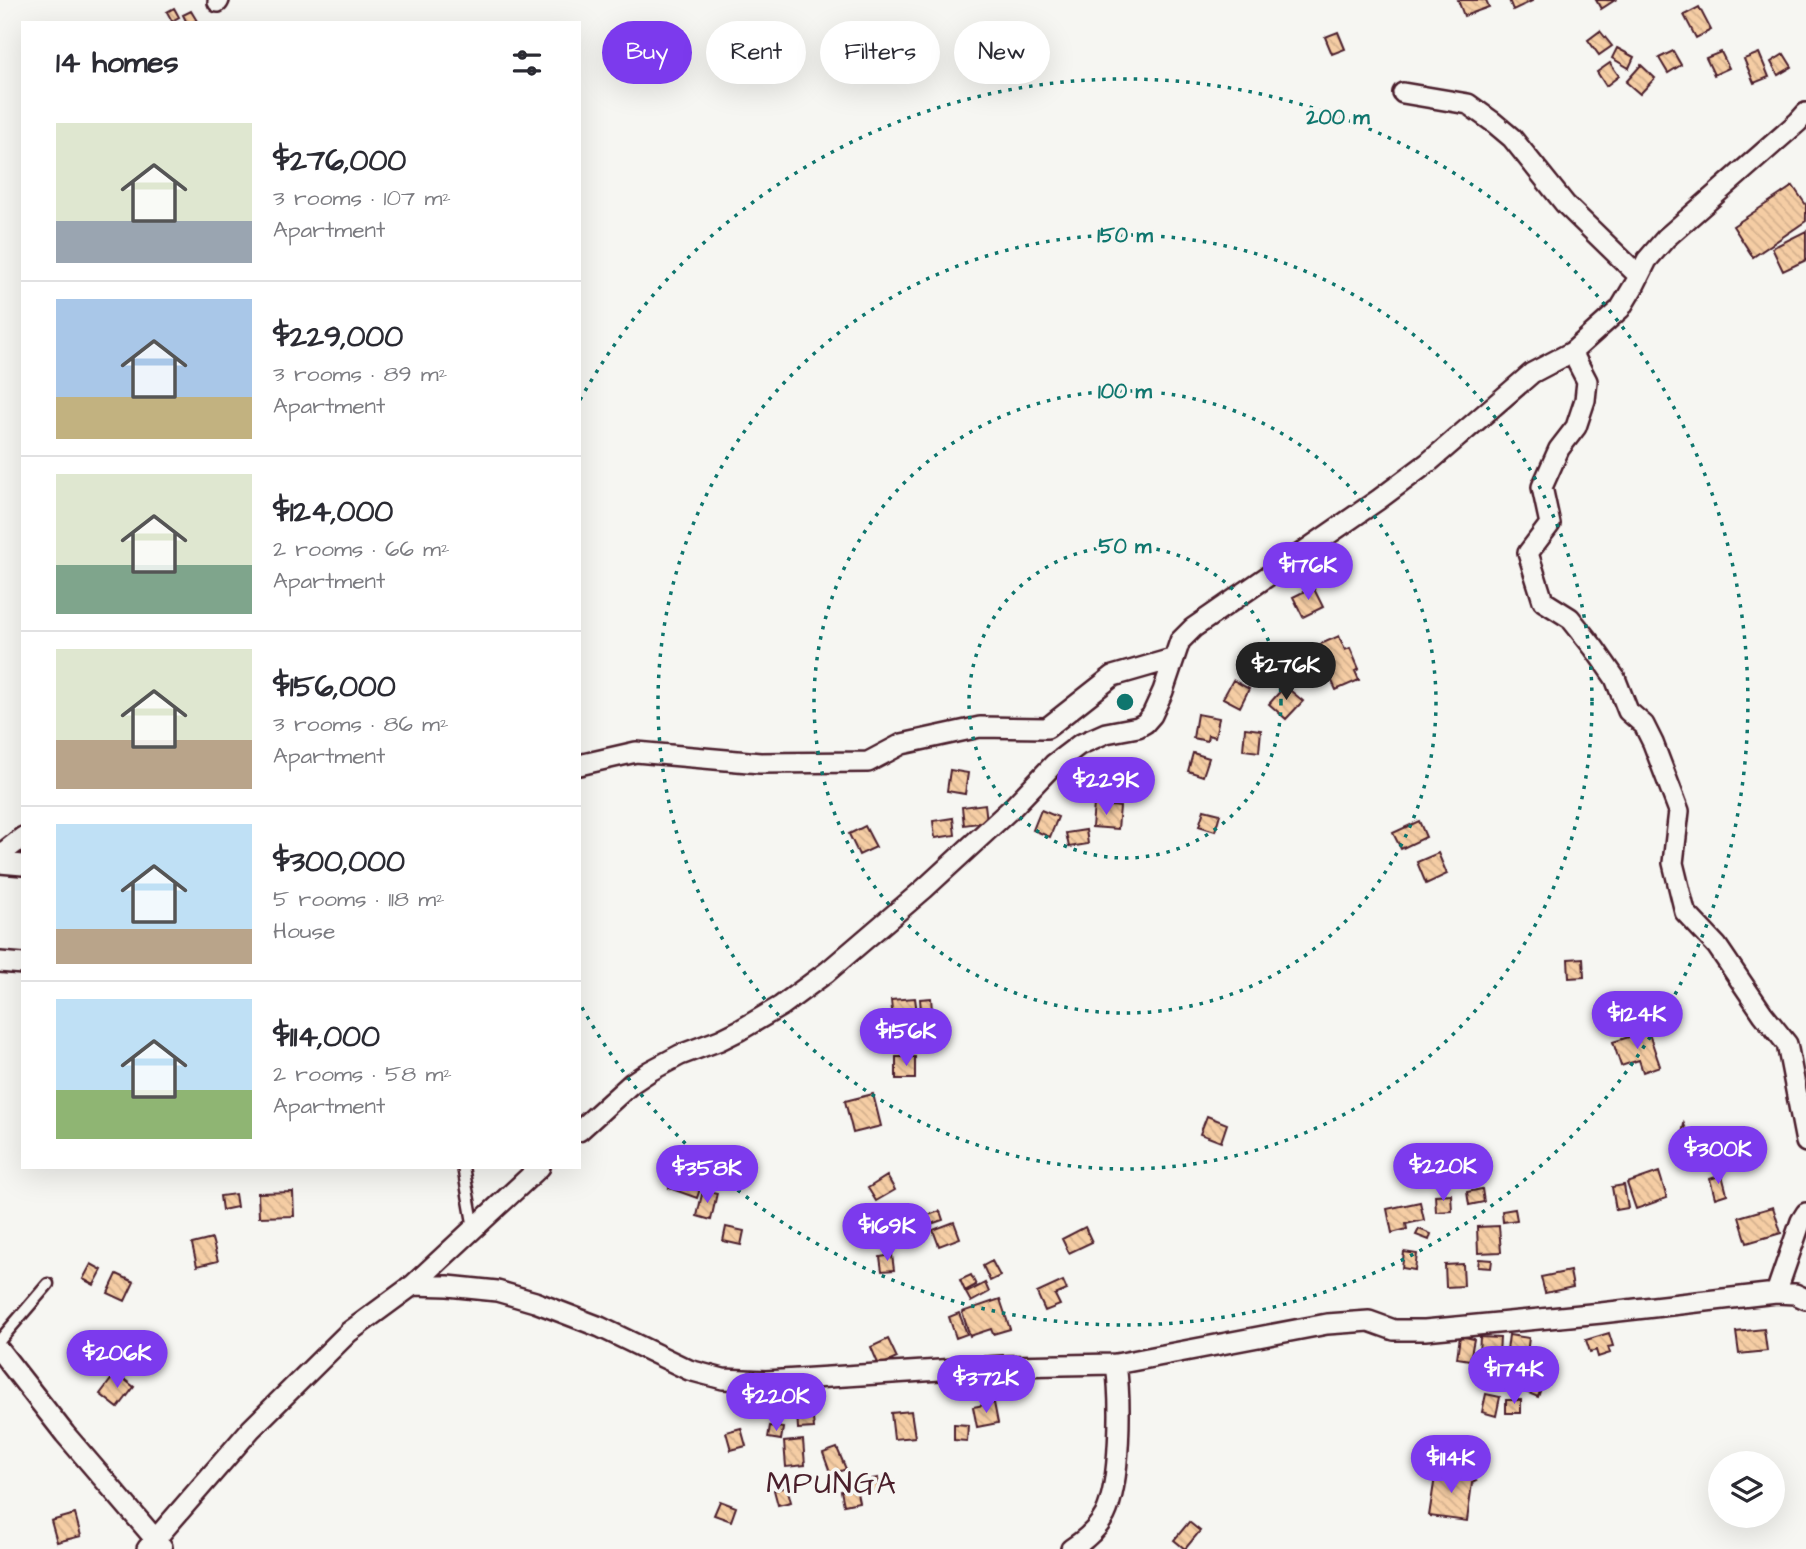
<!DOCTYPE html>
<meta charset="utf-8">
<style>
:root{--surface:#fff;--page:#f7f7f7;--text:#2b2b33;--muted:#7c7c81;--line:#e1e1e2;--accent:#7c3aed}
body{margin:0;font-family:"Architects Daughter",sans-serif;background:var(--page);color:var(--text);height:100vh;display:flex;flex-direction:column;font-size:26px;white-space:nowrap}
*{box-sizing:border-box;margin:0}
p{font-size:23px;color:var(--muted)}
.icon{flex:none;width:38px;height:38px;fill:none;stroke:currentColor;stroke-width:2;stroke-linecap:round;stroke-linejoin:round}
.map{position:relative;flex:1;overflow:hidden}
.sheet{position:absolute;left:21px;top:21px;width:560px;height:1148px;display:flex;flex-direction:column;background:var(--surface);border-radius:0px;box-shadow:0 7px 28px #0002}
.sheet>*{flex:none}
.hud{position:absolute;left:602px;top:21px;width:665px;height:63px;display:flex;gap:14px}
.fabs{position:absolute;left:1708px;top:1451px;display:grid;gap:14px}
.fabs a{display:grid;place-items:center;width:77px;height:77px;border-radius:50%;background:var(--surface);box-shadow:0 7px 28px #0002;font-size:35px}
.price{position:absolute;translate:-50% -60px;padding:0 16px;border-radius:24px;background:var(--accent);color:#fff;font-size:23px;line-height:46px;filter:drop-shadow(0 2px 4px #0008)}
.price::after{content:'';position:absolute;left:50%;top:42px;width:21px;height:16px;margin-left:-10px;background:inherit;clip-path:polygon(0 0,100% 0,50% 100%)}
.price.on{background:#222;color:#fff}
ul{padding:0;list-style:none}
li{display:flex;align-items:center;gap:21px;height:175px;padding:0 35px}
li+li{border-top:2px solid var(--line)}
li span{display:grid;place-items:center;flex:none;width:196px;height:140px;border-radius:0px;color:#555}
li>.icon{margin-inline-start:auto}
span .icon{width:84px;height:84px;fill:#fffc;stroke-width:1}
li b{font-size:30px}
h2{display:flex;justify-content:space-between;align-items:center;height:84px;padding:0 35px;font-size:30px}
.pill{padding:0 24px;border-radius:32px;background:var(--surface);box-shadow:0 7px 28px #0002;font-size:24px;line-height:63px}
.pill.on{background:var(--accent);color:#fff}
.map>svg:first-child{display:block}
</style>
<div class="map">
<svg width="1806" height="1549" viewBox="0 0 1806 1549">
<defs>
<pattern id="building-back-hatch" width="6" height="6" patternUnits="userSpaceOnUse" patternTransform="scale(1.75)"><rect width="6" height="6" fill="#f5cda4"/><path d="M-1 5l2 2M0 0l6 6M5-1l2 2" fill="none" stroke="#d4b08d"/></pattern>
</defs>
<rect width="100%" height="100%" fill="#f6f6f2"/>
<filter id="ink" filterUnits="userSpaceOnUse"><feTurbulence type="fractalNoise" baseFrequency=".0143" numOctaves="2"/><feDisplacementMap in="SourceGraphic" scale="14" xChannelSelector="R" yChannelSelector="G"/><feConvolveMatrix kernelMatrix="1 2 1 2 8 2 1 2 1" color-interpolation-filters="sRGB"/></filter>
<g filter="url(#ink)">
<path fill="url(#building-back-hatch)" stroke="#4a1f2b" stroke-width="2" d="M 1458,0 L 1486,0 L 1489,7 L 1464,16 Z
M 1509,0 L 1534,0 L 1513,10 Z
M 1596,0 L 1615,0 L 1601,9 Z
M 1699,7 L 1711,30 L 1696,38 L 1684,15 Z
M 174,8 L 179,17 L 172,21 L 167,12 Z
M 191,11 L 197,21 L 187,23 L 183,15 Z
M 1600,31 L 1612,46 L 1599,55 L 1588,40 Z
M 1338,32 L 1345,49 L 1332,54 L 1325,37 Z
M 1617,48 L 1634,57 L 1629,68 L 1612,58 Z
M 1673,51 L 1681,65 L 1668,73 L 1659,58 Z
M 1721,52 L 1729,68 L 1714,75 L 1706,58 Z
M 1759,53 L 1769,77 L 1754,83 L 1744,59 Z
M 1784,54 L 1792,67 L 1778,75 L 1771,62 Z
M 1610,63 L 1619,76 L 1606,86 L 1597,72 Z
M 1641,65 L 1655,78 L 1640,94 L 1626,82 Z
M 1793,186 L 1806,205 L 1806,221 L 1753,257 L 1733,226 Z
M 1806,231 L 1806,260 L 1783,271 L 1772,248 Z
M 1313,587 L 1323,607 L 1303,617 L 1293,597 Z
M 1339,636 L 1345,650 L 1350,648 L 1359,669 L 1355,671 L 1359,680 L 1336,690 L 1316,646 Z
M 1233,680 L 1249,689 L 1240,707 L 1223,698 Z
M 1285,686 L 1303,701 L 1286,719 L 1269,704 Z
M 1197,714 L 1219,718 L 1215,737 L 1208,735 L 1207,741 L 1193,738 Z
M 1245,728 L 1261,730 L 1259,752 L 1243,750 Z
M 1193,753 L 1209,758 L 1203,776 L 1188,771 Z
M 950,770 L 968,773 L 965,794 L 947,791 Z
M 985,804 L 987,822 L 964,825 L 962,807 Z
M 1094,804 L 1120,807 L 1118,829 L 1092,827 Z
M 1041,810 L 1058,817 L 1050,837 L 1033,830 Z
M 1204,810 L 1220,814 L 1215,831 L 1199,826 Z
M 953,818 L 955,835 L 935,838 L 933,821 Z
M 1419,821 L 1426,837 L 1401,849 L 1393,833 Z
M 865,826 L 876,847 L 859,855 L 849,834 Z
M 1086,830 L 1088,844 L 1069,847 L 1066,833 Z
M 1438,853 L 1447,874 L 1426,884 L 1417,862 Z
M 1583,958 L 1584,977 L 1569,978 L 1568,959 Z
M 915,998 L 919,1028 L 894,1030 L 891,1000 Z
M 931,998 L 933,1021 L 922,1022 L 920,999 Z
M 1648,1031 L 1660,1066 L 1643,1072 L 1639,1060 L 1621,1066 L 1613,1042 Z
M 896,1057 L 915,1057 L 915,1079 L 896,1079 Z
M 873,1094 L 881,1126 L 853,1133 L 845,1101 Z
M 1207,1116 L 1227,1124 L 1221,1142 L 1200,1134 Z
M 1684,1124 L 1693,1147 L 1678,1153 Z
M 1444,1155 L 1444,1167 L 1429,1168 L 1428,1156 Z
M 1659,1172 L 1667,1198 L 1636,1209 L 1627,1183 Z
M 674,1173 L 702,1183 L 697,1198 L 669,1188 Z
M 1722,1175 L 1727,1194 L 1715,1198 L 1710,1179 Z
M 887,1176 L 895,1190 L 876,1201 L 868,1188 Z
M 1624,1185 L 1628,1208 L 1616,1210 L 1612,1187 Z
M 1482,1189 L 1484,1202 L 1469,1205 L 1467,1192 Z
M 703,1190 L 717,1193 L 711,1220 L 697,1216 Z
M 293,1192 L 294,1216 L 259,1217 L 258,1193 Z
M 235,1194 L 237,1207 L 222,1210 L 220,1196 Z
M 1451,1194 L 1452,1211 L 1436,1212 L 1435,1195 Z
M 1420,1202 L 1424,1220 L 1406,1224 L 1407,1229 L 1392,1233 L 1387,1209 Z
M 1773,1207 L 1781,1233 L 1747,1243 L 1739,1217 Z
M 1515,1209 L 1517,1220 L 1503,1222 L 1502,1211 Z
M 940,1211 L 943,1220 L 879,1242 L 872,1223 L 887,1218 L 888,1221 L 894,1219 L 896,1226 Z
M 954,1222 L 960,1238 L 939,1246 L 933,1230 Z
M 1499,1226 L 1501,1252 L 1478,1253 L 1477,1227 Z
M 726,1227 L 744,1231 L 741,1245 L 723,1241 Z
M 1085,1227 L 1092,1242 L 1069,1253 L 1062,1239 Z
M 1419,1229 L 1431,1234 L 1429,1240 L 1416,1235 Z
M 212,1239 L 218,1261 L 197,1266 L 192,1244 Z
M 1404,1252 L 1417,1254 L 1415,1270 L 1402,1268 Z
M 892,1255 L 894,1270 L 882,1271 L 880,1257 Z
M 1479,1259 L 1492,1260 L 1491,1268 L 1478,1267 Z
M 992,1261 L 1000,1276 L 990,1281 L 983,1266 Z
M 91,1264 L 102,1270 L 94,1285 L 83,1279 Z
M 1463,1264 L 1464,1286 L 1446,1287 L 1445,1265 Z
M 1570,1271 L 1573,1287 L 1545,1293 L 1541,1277 Z
M 117,1274 L 134,1282 L 125,1301 L 108,1293 Z
M 971,1275 L 976,1285 L 965,1291 L 960,1280 Z
M 1063,1281 L 1067,1290 L 1055,1295 L 1060,1305 L 1045,1311 L 1037,1293 Z
M 985,1283 L 989,1292 L 971,1302 L 966,1293 Z
M 1000,1299 L 1010,1329 L 993,1334 L 991,1329 L 970,1336 L 962,1312 Z
M 959,1313 L 967,1334 L 956,1338 L 949,1317 Z
M 1764,1329 L 1767,1351 L 1739,1354 L 1736,1332 Z
M 1609,1333 L 1613,1346 L 1608,1347 L 1610,1353 L 1598,1357 L 1596,1350 L 1590,1352 L 1586,1340 Z
M 1509,1335 L 1529,1338 L 1527,1353 L 1507,1350 Z
M 1460,1336 L 1474,1339 L 1470,1360 L 1457,1358 Z
M 1480,1337 L 1500,1338 L 1499,1354 L 1479,1353 Z
M 888,1339 L 897,1358 L 879,1366 L 871,1347 Z
M 1529,1371 L 1545,1377 L 1538,1397 L 1521,1390 Z
M 116,1373 L 134,1387 L 118,1408 L 100,1394 Z
M 1486,1394 L 1500,1397 L 1496,1416 L 1482,1412 Z
M 1506,1400 L 1521,1400 L 1521,1413 L 1506,1413 Z
M 994,1403 L 998,1423 L 977,1427 L 973,1407 Z
M 812,1410 L 814,1428 L 798,1429 L 797,1411 Z
M 911,1411 L 915,1437 L 894,1439 L 891,1413 Z
M 954,1424 L 968,1425 L 967,1441 L 954,1440 Z
M 770,1426 L 783,1428 L 781,1440 L 768,1438 Z
M 741,1428 L 746,1446 L 731,1450 L 726,1432 Z
M 803,1440 L 805,1465 L 786,1467 L 784,1442 Z
M 837,1448 L 846,1469 L 831,1475 L 823,1453 Z
M 1436,1470 L 1458,1473 L 1463,1470 L 1476,1481 L 1472,1483 L 1467,1521 L 1429,1516 Z
M 878,1478 L 879,1492 L 868,1494 L 866,1480 Z
M 787,1487 L 791,1502 L 778,1505 L 774,1490 Z
M 856,1488 L 859,1502 L 844,1505 L 841,1491 Z
M 720,1501 L 736,1507 L 731,1521 L 714,1515 Z
M 75,1514 L 81,1536 L 57,1542 L 51,1521 Z
M 1189,1522 L 1200,1531 L 1185,1549 L 1174,1540 Z"/>
<g fill="none" stroke-linecap="round" stroke-linejoin="round">
<g stroke="#4a1f2b" stroke-width="15">
<path id="service" d="M 463,1167 L 474,1228
M 0,1340 L 48,1284"/>
</g>
<g stroke="#4a1f2b" stroke-width="24">
<path id="minor" d="M 218,2 L 219,0
M 1403,93 L 1468,104 L 1493,122 L 1512,138 L 1565,204 L 1639,276
M 1572,352 L 1587,381 L 1585,400 L 1576,427 L 1559,449 L 1542,487 L 1550,524 L 1528,553 L 1543,601 L 1570,618 L 1594,648 L 1615,678 L 1628,711 L 1644,725 L 1653,743 L 1679,811 L 1673,863 L 1685,912 L 1717,946 L 1763,1014 L 1787,1044 L 1806,1142
M 579,765 L 636,752 L 760,763 L 868,762 L 902,744 L 980,727 L 1047,728 L 1113,676 L 1172,659
M 0,855 L 23,837
M 0,863 L 23,865
M 0,962 L 23,964
M 579,1131 L 632,1083 L 650,1071 L 680,1055 L 720,1040 L 740,1030 L 781,1006 L 827,972 L 924,889 L 1013,807 L 1054,764 L 1079,745 L 1106,733 L 1138,727 L 1145,723 L 1152,715 L 1163,691 L 1180,641 L 1193,628 L 1378,500 L 1429,462 L 1532,373 L 1572,352 L 1620,309 L 1635,284 L 1647,260 L 1666,238 L 1798,122 L 1806,113
M 413,1285 L 540,1167
M 1776,1293 L 1801,1221 L 1806,1213
M 0,1351 L 65,1434 L 162,1547
M 147,1549 L 251,1429 L 349,1332 L 413,1285 L 448,1286 L 497,1291 L 535,1302 L 600,1327 L 689,1370 L 723,1379 L 766,1381 L 1003,1366 L 1116,1364 L 1327,1324 L 1369,1321 L 1394,1330 L 1425,1330 L 1601,1313 L 1776,1293 L 1795,1294 L 1806,1299
M 1071,1549 C 1085,1540 1097,1530 1105,1515 C 1121,1482 1121,1401 1116,1364"/>
</g>
<use href="#service" stroke="#f6f6f2" stroke-width="10"/>
<use href="#minor" stroke="#f6f6f2" stroke-width="19"/>
</g>
</g>
<g fill="none" stroke="#0f766e" stroke-width="3.5" stroke-dasharray="3.5 7">
<circle cx="1125" cy="702" r="156"/>
<circle cx="1125" cy="702" r="311"/>
<circle cx="1125" cy="702" r="467"/>
<path d="M580 400A623 623 0 1 1 580 1004"/>
</g>
<g text-anchor="middle" stroke-width="7" stroke-linejoin="round" paint-order="stroke">
<g font-size="30" letter-spacing="2" fill="#4a1f2b" stroke="#f6f6f2">
<text x="832" y="1493">MPUNGA</text>
</g>
</g>
<circle cx="1125" cy="702" r="10" fill="#0f766e" stroke="#f6f6f2" stroke-width="3.5"/>
<g font-size="21" text-anchor="middle" font-weight="bold" fill="#0f766e" stroke="#f6f6f2" stroke-width="7" stroke-linejoin="round" paint-order="stroke">
<text x="1338" y="124">200 m</text>
<text x="1125" y="242">150 m</text>
<text x="1125" y="398">100 m</text>
<text x="1125" y="553">50 m</text>
</g>
</svg>
<div class="fabs">
<a><svg class="icon" aria-label="layers" viewBox="0 0 24 24"><path d="M12 4l9 5-9 5-9-5zM3 14l9 5 9-5"/></svg></a>
</div>
<b class="price" style="left:1308px;top:602px">$176K</b>
<b class="price on" style="left:1286px;top:702px">$276K</b>
<b class="price" style="left:1106px;top:817px">$229K</b>
<b class="price" style="left:1637px;top:1051px">$124K</b>
<b class="price" style="left:906px;top:1068px">$156K</b>
<b class="price" style="left:1718px;top:1186px">$300K</b>
<b class="price" style="left:1443px;top:1203px">$220K</b>
<b class="price" style="left:707px;top:1205px">$358K</b>
<b class="price" style="left:887px;top:1263px">$169K</b>
<b class="price" style="left:117px;top:1390px">$206K</b>
<b class="price" style="left:1514px;top:1406px">$174K</b>
<b class="price" style="left:986px;top:1415px">$372K</b>
<b class="price" style="left:776px;top:1433px">$220K</b>
<b class="price" style="left:1451px;top:1495px">$114K</b>
<div class="hud">
<a class="pill on">Buy</a>
<a class="pill">Rent</a>
<a class="pill">Filters</a>
<a class="pill">New</a>
</div>
<section class="sheet">
<h2>14 homes<svg class="icon" aria-label="filters" viewBox="0 0 24 24"><path d="M4 7h16M4 17h16"/><circle cx="9" cy="7" r="2"/><circle cx="15" cy="17" r="2"/></svg></h2>
<ul>
<li><span style="background:linear-gradient(#dfe7d0 70%,#9aa5b1 0)"><svg class="icon" aria-label="home" viewBox="0 0 24 24"><path d="M3 11l9-7 9 7M6 9v11h12V9"/></svg></span><div><b>$276,000</b><p>3 rooms · 107 m²</p><p>Apartment</p></div></li>
<li><span style="background:linear-gradient(#a9c7e8 70%,#c2b280 0)"><svg class="icon" aria-label="home" viewBox="0 0 24 24"><path d="M3 11l9-7 9 7M6 9v11h12V9"/></svg></span><div><b>$229,000</b><p>3 rooms · 89 m²</p><p>Apartment</p></div></li>
<li><span style="background:linear-gradient(#dfe7d0 65%,#7fa58c 0)"><svg class="icon" aria-label="home" viewBox="0 0 24 24"><path d="M3 11l9-7 9 7M6 9v11h12V9"/></svg></span><div><b>$124,000</b><p>2 rooms · 66 m²</p><p>Apartment</p></div></li>
<li><span style="background:linear-gradient(#dfe7d0 65%,#b9a48a 0)"><svg class="icon" aria-label="home" viewBox="0 0 24 24"><path d="M3 11l9-7 9 7M6 9v11h12V9"/></svg></span><div><b>$156,000</b><p>3 rooms · 86 m²</p><p>Apartment</p></div></li>
<li><span style="background:linear-gradient(#bfe0f5 75%,#b9a48a 0)"><svg class="icon" aria-label="home" viewBox="0 0 24 24"><path d="M3 11l9-7 9 7M6 9v11h12V9"/></svg></span><div><b>$300,000</b><p>5 rooms · 118 m²</p><p>House</p></div></li>
<li><span style="background:linear-gradient(#bfe0f5 65%,#8fb573 0)"><svg class="icon" aria-label="home" viewBox="0 0 24 24"><path d="M3 11l9-7 9 7M6 9v11h12V9"/></svg></span><div><b>$114,000</b><p>2 rooms · 58 m²</p><p>Apartment</p></div></li>
</ul>
</section>
</div>
